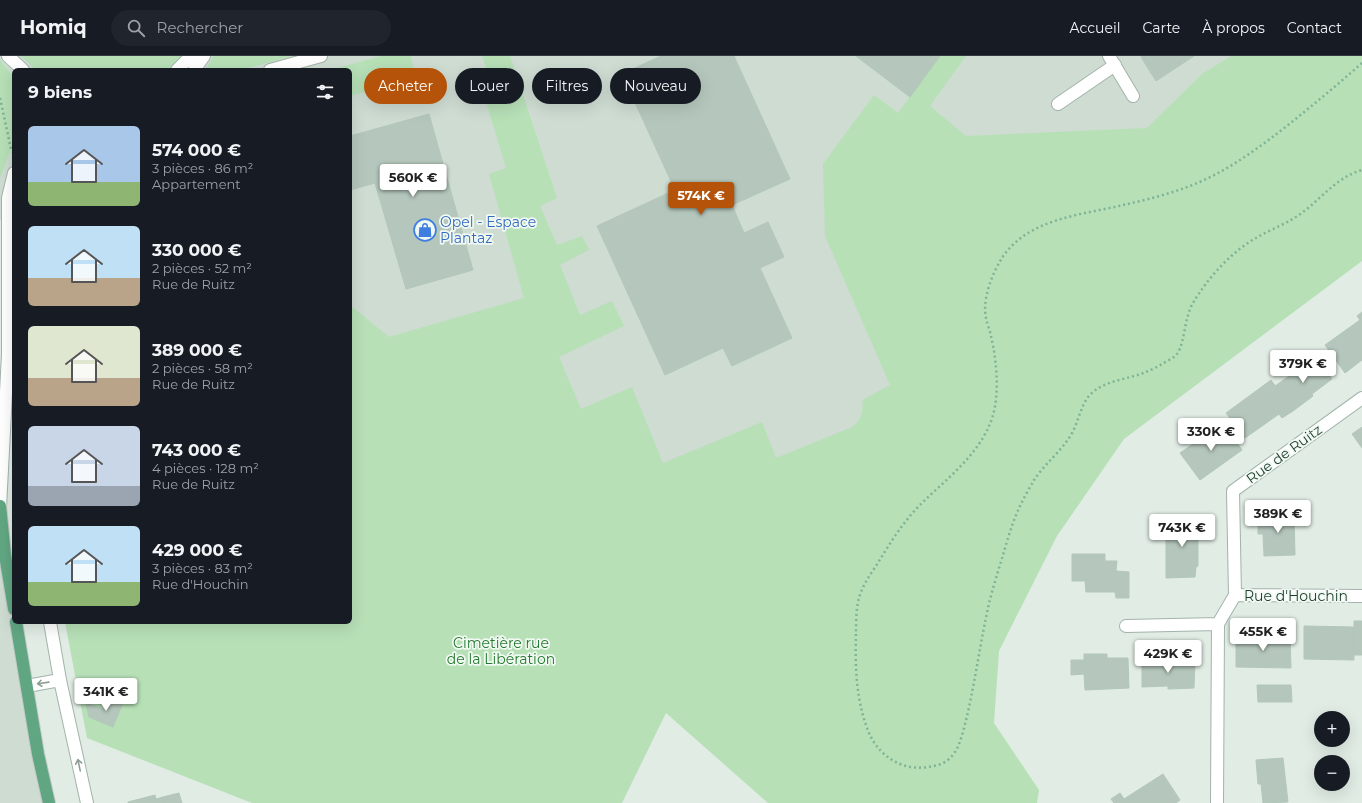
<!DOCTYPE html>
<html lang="fr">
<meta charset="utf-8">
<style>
:root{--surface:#171b24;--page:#20242c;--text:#f1f3f6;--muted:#9ea1a6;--line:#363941;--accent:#b45309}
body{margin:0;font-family:Montserrat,sans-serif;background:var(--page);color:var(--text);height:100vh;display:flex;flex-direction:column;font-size:15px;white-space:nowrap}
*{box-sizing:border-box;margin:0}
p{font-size:13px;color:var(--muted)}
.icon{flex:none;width:22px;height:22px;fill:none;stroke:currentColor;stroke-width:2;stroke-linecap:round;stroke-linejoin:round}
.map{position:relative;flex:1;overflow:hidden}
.details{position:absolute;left:12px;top:12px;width:340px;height:556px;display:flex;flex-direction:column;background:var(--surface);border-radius:6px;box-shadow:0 4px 16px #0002}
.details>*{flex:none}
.guide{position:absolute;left:364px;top:12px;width:380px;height:36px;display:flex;gap:8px}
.tools{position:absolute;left:1314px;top:655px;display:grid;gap:8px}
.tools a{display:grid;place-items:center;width:36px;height:36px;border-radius:50%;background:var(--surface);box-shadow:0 4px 16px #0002;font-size:20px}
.price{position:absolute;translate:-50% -34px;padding:0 9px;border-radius:4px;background:#fff;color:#222;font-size:13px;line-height:26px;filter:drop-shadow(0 1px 2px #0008)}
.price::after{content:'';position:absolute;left:50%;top:24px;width:12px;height:9px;margin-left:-6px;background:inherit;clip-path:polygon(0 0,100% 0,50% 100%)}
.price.current{background:var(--accent);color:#fff}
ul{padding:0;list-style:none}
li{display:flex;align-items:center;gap:12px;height:100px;padding:0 16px}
li span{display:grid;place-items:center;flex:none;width:112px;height:80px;border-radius:6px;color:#555}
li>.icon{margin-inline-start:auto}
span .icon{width:48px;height:48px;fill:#fffc;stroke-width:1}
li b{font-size:17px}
h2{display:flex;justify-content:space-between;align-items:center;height:48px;padding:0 16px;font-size:17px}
.tag{padding:0 14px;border-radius:18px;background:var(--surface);box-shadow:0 4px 16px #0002;font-size:14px;line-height:36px}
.tag.current{background:var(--accent);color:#fff}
header{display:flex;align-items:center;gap:24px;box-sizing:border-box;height:56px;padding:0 20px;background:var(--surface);border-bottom:1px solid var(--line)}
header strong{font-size:19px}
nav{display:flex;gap:22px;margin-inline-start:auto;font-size:14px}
.search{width:280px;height:36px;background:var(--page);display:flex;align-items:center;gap:10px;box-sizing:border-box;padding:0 14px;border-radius:22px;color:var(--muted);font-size:15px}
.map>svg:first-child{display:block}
</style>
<header>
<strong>Homiq</strong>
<div class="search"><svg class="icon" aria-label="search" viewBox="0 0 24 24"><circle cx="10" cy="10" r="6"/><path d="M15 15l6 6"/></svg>Rechercher</div>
<nav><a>Accueil</a><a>Carte</a><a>À propos</a><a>Contact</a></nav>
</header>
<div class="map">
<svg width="1362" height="747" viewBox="0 0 1362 747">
<rect width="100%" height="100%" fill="#e0ece4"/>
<path fill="#cedcd2" d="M 0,0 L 1257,0 L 914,354 L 719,577 L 350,277 L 350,14 L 14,14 L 14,154 L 0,164 Z
M 0,450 L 14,553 L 14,566 L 49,747 L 0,747 Z"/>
<path fill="#b7e0b7" d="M 21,0 L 183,0 L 169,14 L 36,14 Z
M 214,0 L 292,0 L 241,14 L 205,14 Z
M 381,0 L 411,0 L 415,22 L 350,40 L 350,14 L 330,14 Z
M 482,0 L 510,0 L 557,142 L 540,150 L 557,189 L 582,180 L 589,194 L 560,209 L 580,259 L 612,245 L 624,270 L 559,301 L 581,353 L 632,331 L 663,407 L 762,366 L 776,402 L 852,371 C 861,365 864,354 862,344 L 890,329 L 825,180 L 823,108 L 874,39 L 898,57 L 940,0 L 966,0 L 930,50 L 966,80 L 1147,72 L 1202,18 L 1231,0 L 1362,0 L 1362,205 L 1124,383 L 1057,480 L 999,595 L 994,667 L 1039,734 L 1037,747 L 768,747 L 666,657 L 622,747 L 252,747 L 87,682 L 65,566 L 350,566 L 350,249 L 389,281 L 524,242 L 489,118 L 506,112 L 485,42 L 495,38 Z
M 0,4 L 14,22 L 14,89 L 11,93 L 0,122 Z"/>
<path fill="#b5c7bc" stroke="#b2c7b9" d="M 661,0 L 734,0 L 790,123 L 732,149 L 744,177 L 768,166 L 784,201 L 760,212 L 792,282 L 732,310 L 723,292 L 665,319 L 597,170 L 675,134 L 622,18 Z
M 856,0 L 940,0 L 910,41 Z
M 1143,0 L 1194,0 L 1156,25 L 1141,1 Z
M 429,58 L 473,214 L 406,233 L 375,127 L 350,134 L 350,80 Z
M 1362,256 L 1362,304 L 1345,317 L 1325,289 L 1360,264 L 1357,260 Z
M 1316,301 L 1332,323 L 1312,338 L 1313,340 L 1293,355 L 1275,330 Z
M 1271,324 L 1293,355 L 1282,362 L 1279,358 L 1245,382 L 1226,357 Z
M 1223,367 L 1242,394 L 1200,424 L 1180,397 Z
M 1362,371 L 1362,392 L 1352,378 Z
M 1258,458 L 1294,458 L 1295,499 L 1264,500 L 1263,478 L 1258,478 Z
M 1166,462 L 1198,463 L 1198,510 L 1196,511 L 1195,521 L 1166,522 Z
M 1072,498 L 1105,498 L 1105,505 L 1117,505 L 1116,515 L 1129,516 L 1129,542 L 1116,542 L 1115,536 L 1086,536 L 1085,525 L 1072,525 Z
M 1354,565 L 1362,565 L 1362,599 L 1354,599 Z
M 1304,570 L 1354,571 L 1354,604 L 1304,603 Z
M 1236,580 L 1290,581 L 1291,612 L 1236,611 Z
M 1084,598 L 1100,598 L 1100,602 L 1128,602 L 1129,632 L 1085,634 L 1084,618 L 1071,619 L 1071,604 L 1084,604 Z
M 1100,598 L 1107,598 L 1107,602 L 1100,602 Z
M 1170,602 L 1170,605 L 1195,605 L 1194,632 L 1168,633 L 1168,630 L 1142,631 L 1142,603 Z
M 1257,629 L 1291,629 L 1292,646 L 1258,646 Z
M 110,641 L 123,646 L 113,671 L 89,661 L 86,647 L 105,654 Z
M 1283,702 L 1288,746 L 1263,747 L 1261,728 L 1258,728 L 1256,704 Z
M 1163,718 L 1180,744 L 1176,747 L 1114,747 L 1111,743 L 1120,737 L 1124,743 Z
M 179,737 L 182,747 L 164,747 L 163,741 Z
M 155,739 L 156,743 L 163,741 L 164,747 L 128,747 L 128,746 Z"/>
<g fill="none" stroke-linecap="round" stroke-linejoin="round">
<g stroke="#a2b4aa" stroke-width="14">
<path id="minor" d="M 8,0 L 23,14
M 1109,0 L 1133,40
M 177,14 L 191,0
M 194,14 L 204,0
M 270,14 L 321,0
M 1058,48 L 1115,9
M 0,452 L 8,298 L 8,142 L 14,117
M 1235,539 L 1233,435 L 1362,342
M 50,566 L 60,624 L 87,747
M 1126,570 L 1218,568
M 27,630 L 60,624
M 1217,747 L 1218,568 L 1235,539 L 1362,540"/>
</g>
<g stroke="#c0c9c4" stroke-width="14">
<path id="major" d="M 0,450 L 5,499 L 14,553
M 16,566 L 38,698 L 49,747"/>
</g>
<path stroke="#7eb394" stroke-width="2.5" stroke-dasharray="2 3" stroke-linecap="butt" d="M 1362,7 C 1335,31 1307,54 1278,77 C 1259,91 1239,106 1218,117 C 1189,133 1155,142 1123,149 C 1082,159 1028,162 1002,202 C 992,218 982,243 986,262 C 987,268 990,274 991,280 C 997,306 1001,345 989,370 C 976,400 948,422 924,445 C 904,464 890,487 876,510 C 869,520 862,531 859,542 C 856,553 856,567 856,578 C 855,611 856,646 869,677 C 879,700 902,715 927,711 C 936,710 945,708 951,701 C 958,694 960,685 963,676 C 974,635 979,593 988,552 C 992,534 998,516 1003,499 C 1008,482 1013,464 1021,448 C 1025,440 1030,431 1034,424 C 1044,409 1059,397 1069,382 C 1078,369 1079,354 1088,341 C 1102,324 1127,324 1146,316 C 1151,314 1157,311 1162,308 C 1167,305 1174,302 1177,298 C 1185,287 1184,262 1193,247 C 1207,223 1231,196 1256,182 C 1271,173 1289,167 1303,156 C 1323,141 1337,121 1362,114
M 0,42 L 11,93 L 14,98"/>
<use href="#minor" stroke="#fff" stroke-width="12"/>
<use href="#major" stroke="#61a682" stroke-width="12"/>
</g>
<defs><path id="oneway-shaft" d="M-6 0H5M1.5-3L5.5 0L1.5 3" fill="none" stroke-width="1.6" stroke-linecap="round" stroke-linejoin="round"/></defs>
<g stroke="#8f9e96">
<use href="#oneway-shaft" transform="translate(43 627) rotate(172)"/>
<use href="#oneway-shaft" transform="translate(79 709) rotate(-102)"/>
</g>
<defs>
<g id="shop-ring" transform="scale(1.15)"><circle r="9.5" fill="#f1f9f3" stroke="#3f7fe0" stroke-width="1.5"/><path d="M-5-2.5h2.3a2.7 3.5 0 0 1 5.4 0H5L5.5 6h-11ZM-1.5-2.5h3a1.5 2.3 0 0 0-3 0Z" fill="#3f7fe0"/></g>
</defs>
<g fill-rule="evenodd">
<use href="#shop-ring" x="425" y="174"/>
</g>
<g text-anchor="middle" stroke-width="3.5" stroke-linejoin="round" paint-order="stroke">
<g font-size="14" fill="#366cbe" stroke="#f1f9f3" text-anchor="start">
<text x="440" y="171">Opel - Espace<tspan x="440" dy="16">Plantaz</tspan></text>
</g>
<g font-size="14" fill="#1f3e2e" stroke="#f1f9f3">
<text transform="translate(1284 398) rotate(-36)" y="5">Rue de Ruitz</text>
<text x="1296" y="545">Rue d'Houchin</text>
</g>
<g font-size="14" fill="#267930" stroke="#f1f9f3">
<text x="501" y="592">Cimetière rue<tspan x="501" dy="16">de la Libération</tspan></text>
</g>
</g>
</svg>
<div class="tools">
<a>+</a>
<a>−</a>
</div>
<b class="price" style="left:413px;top:142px">560K €</b>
<b class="price current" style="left:701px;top:160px">574K €</b>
<b class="price" style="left:1303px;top:328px">379K €</b>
<b class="price" style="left:1211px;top:396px">330K €</b>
<b class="price" style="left:1278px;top:478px">389K €</b>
<b class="price" style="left:1182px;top:492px">743K €</b>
<b class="price" style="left:1263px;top:596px">455K €</b>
<b class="price" style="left:1168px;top:618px">429K €</b>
<b class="price" style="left:106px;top:656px">341K €</b>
<div class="guide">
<a class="tag current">Acheter</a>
<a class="tag">Louer</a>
<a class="tag">Filtres</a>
<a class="tag">Nouveau</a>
</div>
<section class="details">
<h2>9 biens<svg class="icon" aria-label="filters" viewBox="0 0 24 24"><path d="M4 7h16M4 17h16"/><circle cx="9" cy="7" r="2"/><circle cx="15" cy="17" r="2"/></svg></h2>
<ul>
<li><span style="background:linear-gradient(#a9c7e8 70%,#8fb573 0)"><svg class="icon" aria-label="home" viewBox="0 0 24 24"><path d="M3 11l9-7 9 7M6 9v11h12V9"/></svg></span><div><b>574 000 €</b><p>3 pièces · 86 m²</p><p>Appartement</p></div></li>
<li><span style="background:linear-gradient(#bfe0f5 65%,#b9a48a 0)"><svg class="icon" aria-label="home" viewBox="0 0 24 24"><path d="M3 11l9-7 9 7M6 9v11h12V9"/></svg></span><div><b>330 000 €</b><p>2 pièces · 52 m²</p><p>Rue de Ruitz</p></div></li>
<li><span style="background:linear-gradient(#dfe7d0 65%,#b9a48a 0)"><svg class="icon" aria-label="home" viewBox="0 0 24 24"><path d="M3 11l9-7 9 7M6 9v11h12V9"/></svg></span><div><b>389 000 €</b><p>2 pièces · 58 m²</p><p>Rue de Ruitz</p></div></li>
<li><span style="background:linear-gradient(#c9d6e8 75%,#9aa5b1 0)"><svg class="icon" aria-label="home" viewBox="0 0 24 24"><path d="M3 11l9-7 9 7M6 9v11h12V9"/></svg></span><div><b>743 000 €</b><p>4 pièces · 128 m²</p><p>Rue de Ruitz</p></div></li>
<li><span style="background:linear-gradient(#bfe0f5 70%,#8fb573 0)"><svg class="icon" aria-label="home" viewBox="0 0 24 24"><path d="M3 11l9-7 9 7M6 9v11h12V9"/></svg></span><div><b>429 000 €</b><p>3 pièces · 83 m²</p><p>Rue d'Houchin</p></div></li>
</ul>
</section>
</div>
